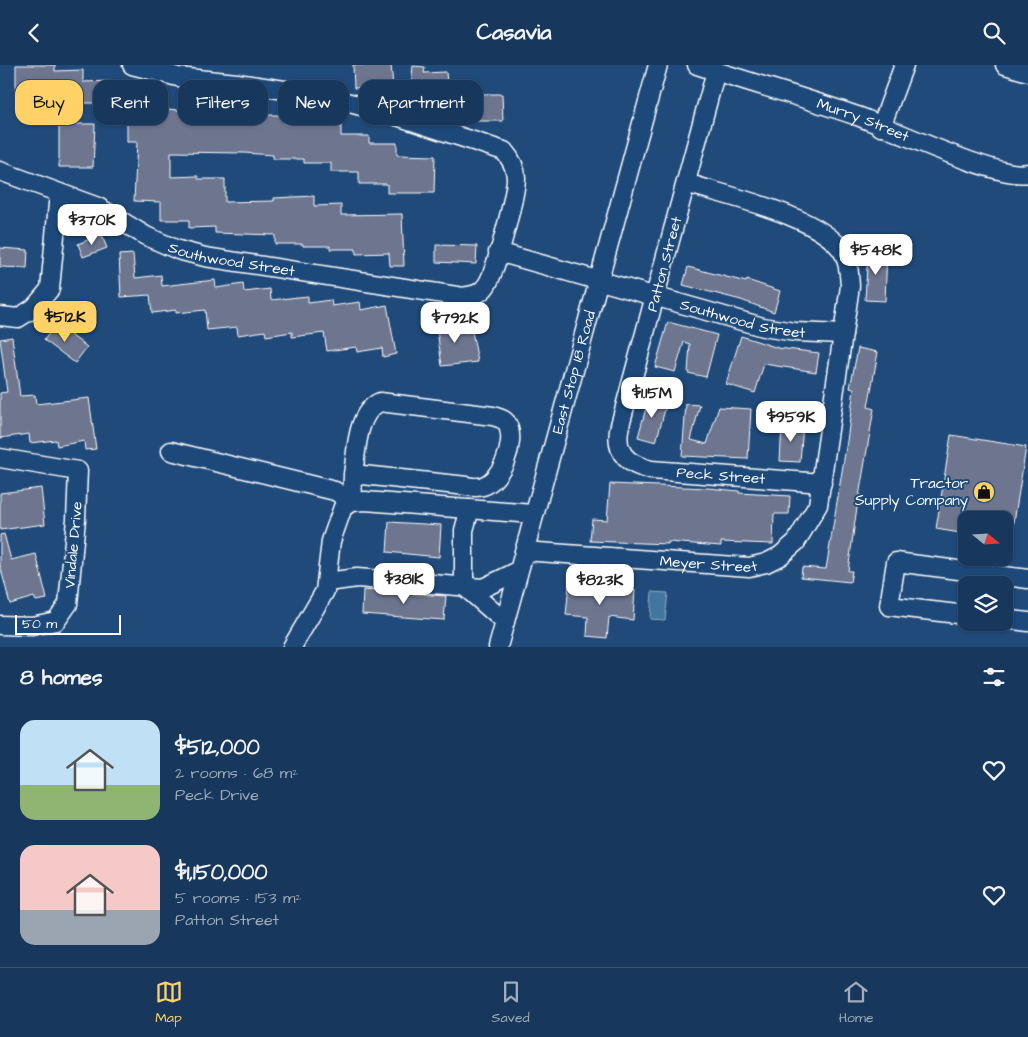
<!DOCTYPE html>
<meta charset="utf-8">
<style>
:root{--surface:#17385c;--page:#203f62;--text:#f1f3f6;--muted:#9eacbb;--line:#365272;--accent:#ffd166}
body{margin:0;font-family:"Architects Daughter",sans-serif;background:var(--page);color:var(--text);height:100vh;display:flex;flex-direction:column;font-size:19px;white-space:nowrap}
*{box-sizing:border-box;margin:0}
p{font-size:16px;color:var(--muted)}
.icon{flex:none;width:28px;height:28px;fill:none;stroke:currentColor;stroke-width:2;stroke-linecap:round;stroke-linejoin:round}
.map{position:relative;height:582px;overflow:hidden}
.sheet{display:flex;flex-direction:column;background:var(--surface);flex:1}
.sheet>*{flex:none}
.top-card{position:absolute;left:15px;top:15px;width:500px;height:45px;display:flex;gap:10px}
.needle{width:32px;rotate:108deg}
.fabs{position:absolute;left:958px;top:446px;display:grid;gap:10px}
.fabs a{display:grid;place-items:center;width:55px;height:55px;border-radius:10px;background:var(--surface);box-shadow:0 1px 4px #0004,0 0 0 1px var(--line);font-size:25px}
.scale{position:absolute;left:15px;bottom:12px;width:106px;box-sizing:border-box;padding-left:5px;border:2px solid #fff;border-top:0;font-size:14px;line-height:18px;white-space:nowrap;color:#fff;-webkit-text-stroke:4px #1f4a7a;paint-order:stroke}
.price{position:absolute;translate:-50% -42px;padding:0 11px;border-radius:10px;background:#fff;color:#222;font-size:16px;line-height:32px;filter:drop-shadow(0 1px 2px #0008)}
.price::after{content:'';position:absolute;left:50%;top:30px;width:15px;height:11px;margin-left:-8px;background:inherit;clip-path:polygon(0 0,100% 0,50% 100%)}
.price.current{background:var(--accent);color:#111}
ul{padding:0;list-style:none}
li{display:flex;align-items:center;gap:15px;height:125px;padding:0 20px}
li span{display:grid;place-items:center;flex:none;width:140px;height:100px;border-radius:15px;color:#555}
li>.icon{margin-inline-start:auto}
span .icon{width:60px;height:60px;fill:#fffc;stroke-width:1}
li b{font-size:21px}
h2{display:flex;justify-content:space-between;align-items:center;height:60px;padding:0 20px;font-size:21px}
.chip{padding:0 18px;border-radius:15px;background:var(--surface);box-shadow:0 1px 4px #0004,0 0 0 1px var(--line);font-size:18px;line-height:45px}
.chip.current{background:var(--accent);color:#111}
header{display:flex;justify-content:space-between;align-items:center;height:65px;padding:0 20px;background:var(--surface);font-size:22px;font-weight:700}
.menu{display:flex;justify-content:space-around;align-items:center;height:70px;border-top:1px solid var(--line);background:var(--surface);font-size:14px;color:var(--muted)}
.menu a{display:grid;justify-items:center;gap:2px}
.menu .current{color:var(--accent)}
.map>svg:first-child{display:block}
</style>
<header><svg class="icon" aria-label="back" viewBox="0 0 24 24"><path d="M15 5l-7 7 7 7"/></svg>Casavia<svg class="icon" aria-label="search" viewBox="0 0 24 24"><circle cx="10" cy="10" r="6"/><path d="M15 15l6 6"/></svg></header>
<div class="map">
<svg width="1028" height="582" viewBox="0 0 1028 582">
<rect width="100%" height="100%" fill="#1f4a7a"/>
<filter id="ink" filterUnits="userSpaceOnUse"><feTurbulence type="fractalNoise" baseFrequency=".02" numOctaves="2"/><feDisplacementMap in="SourceGraphic" scale="10" xChannelSelector="R" yChannelSelector="G"/><feConvolveMatrix kernelMatrix="1 2 1 2 8 2 1 2 1" color-interpolation-filters="sRGB"/></filter>
<g filter="url(#ink)">
<path fill="#4374a0" stroke="#8eacc6" d="M 652,527 L 668,528 L 665,555 L 650,554 Z"/>
<path fill="#6d758f" stroke="#fff" d="M 16,0 L 55,0 L 55,6 L 83,5 L 83,17 L 112,16 L 112,38 L 46,38 L 46,35 L 16,35 Z
M 353,0 L 391,0 L 393,21 L 354,23 Z
M 413,1 L 425,2 L 424,8 L 446,7 L 447,17 L 474,17 L 474,29 L 502,29 L 503,56 L 463,56 L 463,47 L 438,47 L 438,41 L 409,38 Z
M 127,30 L 141,30 L 141,42 L 217,48 L 255,47 L 255,50 L 284,50 L 284,58 L 341,59 L 341,71 L 369,71 L 369,78 L 397,78 L 397,90 L 435,91 L 434,128 L 387,128 L 387,119 L 359,119 L 359,107 L 331,107 L 331,98 L 304,98 L 304,94 L 273,94 L 273,90 L 244,88 L 171,87 L 171,112 L 198,111 L 198,114 L 225,114 L 225,137 L 274,136 L 274,133 L 314,131 L 314,141 L 341,140 L 341,150 L 402,149 L 404,201 L 390,201 L 389,188 L 356,189 L 356,184 L 330,184 L 330,181 L 303,181 L 303,179 L 275,179 L 275,170 L 215,168 L 215,162 L 189,163 L 189,155 L 161,155 L 161,137 L 134,136 L 137,77 L 127,77 Z
M 59,59 L 95,59 L 93,102 L 59,102 Z
M 101,169 L 107,183 L 83,192 L 78,179 Z
M 436,180 L 477,181 L 476,199 L 436,197 Z
M 0,183 L 28,185 L 27,203 L 0,202 Z
M 868,185 L 887,186 L 885,236 L 865,235 Z
M 133,189 L 135,213 L 161,210 L 162,221 L 215,215 L 216,223 L 243,219 L 244,227 L 270,224 L 271,235 L 308,231 L 308,238 L 331,235 L 332,241 L 360,237 L 361,245 L 387,240 L 396,289 L 383,292 L 382,283 L 357,287 L 356,282 L 327,286 L 324,268 L 292,272 L 292,267 L 266,271 L 265,266 L 238,270 L 237,262 L 207,265 L 205,245 L 176,248 L 176,245 L 152,248 L 150,230 L 121,232 L 119,190 Z
M 688,202 L 746,217 L 747,215 L 780,226 L 774,247 L 741,235 L 683,220 Z
M 447,248 L 450,270 L 472,266 L 478,297 L 442,301 L 435,250 Z
M 668,257 L 717,270 L 706,312 L 688,308 L 690,279 L 684,277 L 675,307 L 655,302 Z
M 56,259 L 87,282 L 75,298 L 44,275 Z
M 741,271 L 778,283 L 819,288 L 816,307 L 764,299 L 755,328 L 726,319 Z
M 12,272 L 20,331 L 35,330 L 36,339 L 89,333 L 96,384 L 85,385 L 84,376 L 57,381 L 56,375 L 30,378 L 29,369 L 0,373 L 0,328 L 7,327 L 0,274 Z
M 858,283 L 878,287 L 868,342 L 874,344 L 856,449 L 848,506 L 852,506 L 850,517 L 801,512 L 802,502 L 826,504 L 847,376 L 854,324 L 850,323 Z
M 649,332 L 667,337 L 656,377 L 638,372 Z
M 686,339 L 700,340 L 691,375 L 707,379 L 719,342 L 751,344 L 748,394 L 682,391 Z
M 782,359 L 803,360 L 800,397 L 780,396 Z
M 951,370 L 1026,382 L 1010,482 L 1004,482 L 1004,455 L 966,455 L 966,469 L 936,464 Z
M 610,419 L 708,423 L 739,426 L 739,428 L 790,431 L 789,449 L 774,449 L 773,479 L 721,477 L 721,481 L 668,477 L 668,479 L 590,476 L 592,454 L 607,455 Z
M 41,423 L 45,459 L 0,465 L 0,428 Z
M 389,457 L 441,460 L 439,492 L 387,487 Z
M 4,469 L 11,495 L 36,489 L 47,534 L 36,536 L 34,532 L 10,539 L 0,500 L 0,470 Z
M 569,519 L 635,525 L 633,555 L 609,552 L 607,573 L 587,571 L 588,552 L 566,550 Z
M 363,525 L 446,531 L 444,555 L 362,549 Z"/>
<g fill="none" stroke-linecap="round" stroke-linejoin="round">
<g stroke="#fff" stroke-width="21">
<g id="minor">
<path id="s1" d="M 697,0 C 751,18 806,33 860,52 C 892,64 1000,115 1028,108"/>
<path d="M 1005,0 L 1028,7"/>
<path id="s2" d="M 716,6 L 620,360 C 614,386 625,399 651,405 L 822,418"/>
<path d="M 881,62 L 904,0"/>
<path id="s3" d="M 0,106 L 98,142 L 146,171 L 178,185 L 205,192 L 463,232 C 472,230 480,230 486,221 C 495,210 516,129 516,113 C 516,102 511,94 504,86 L 384,47 L 319,30 L 237,18 L 178,12 L 132,0"/>
<path id="s4" d="M 498,187 L 763,262 L 795,267 L 843,269"/>
<path d="M 0,251 L 18,253 L 34,243 L 50,224 L 59,128"/>
<path d="M 171,386 L 335,426 L 352,437 L 353,409 L 467,421 C 472,422 478,423 483,421 C 501,415 516,379 508,361 C 506,354 499,353 493,351 L 380,337 C 356,348 357,385 353,409"/>
<path d="M 0,393 L 78,406 L 76,454 L 68,539 L 56,556 L 32,561 L 0,560"/>
<path d="M 470,444 L 464,465 L 464,521 L 505,557"/>
<path id="s5" d="M 524,486 L 749,502 L 766,498 L 780,491 L 796,477 L 818,440 L 850,221 C 849,209 849,197 843,187 C 821,151 727,131 686,118"/>
<path d="M 327,517 L 357,513 L 483,523 L 518,506"/>
<path d="M 966,550 L 889,541 L 896,497 L 1028,514"/>
<path d="M 1004,554 L 1028,557"/>
<path d="M 292,582 L 325,526 L 331,476 L 343,442 L 352,437 L 365,436 L 533,449"/>
<path id="s6" d="M 498,582 L 658,0"/>
</g>
</g>
<use href="#minor" stroke="#1f4a7a" stroke-width="18"/>
</g>
</g>
<defs>
<g id="shop-disc" transform="scale(1.125)"><circle r="9.5" fill="#ffd166" stroke="#1f4a7a"/><path d="M-5-2.5h2.3a2.7 3.5 0 0 1 5.4 0H5L5.5 6h-11ZM-1.5-2.5h3a1.5 2.3 0 0 0-3 0Z" fill="#111"/></g>
</defs>
<g fill-rule="evenodd">
<use href="#shop-disc" x="984" y="427"/>
</g>
<g text-anchor="middle" stroke-width="4" stroke-linejoin="round" paint-order="stroke">
<g font-size="15" fill="#fff" stroke="#1f4a7a">
<text dy="5" stroke="none"><textPath href="#s1" startOffset="175">Murry Street</textPath></text>
<text dy="5" stroke="none"><textPath href="#s3" startOffset="250">Southwood Street</textPath></text>
<text transform="translate(664 199) rotate(-75)" y="5">Patton Street</text>
<text dy="5" stroke="none"><textPath href="#s4" startOffset="254">Southwood Street</textPath></text>
<text dy="5" stroke="none"><textPath href="#s6" startOffset="285">East Stop 18 Road</textPath></text>
<text dy="5" stroke="none"><textPath href="#s2" startOffset="500">Peck Street</textPath></text>
<text transform="translate(73 480) rotate(-85)" y="5">Vindale Drive</text>
<text dy="5" stroke="none"><textPath href="#s5" startOffset="185">Meyer Street</textPath></text>
</g>
<g font-size="15" fill="#fff" stroke="#1f4a7a" text-anchor="end">
<text x="968" y="423">Tractor<tspan x="968" dy="17">Supply Company</tspan></text>
</g>
</g>
</svg>
<div class="fabs">
<a><svg class="needle" viewBox="-14 -14 28 28"><path d="M0-13l5 13h-10z" fill="#e53935"/><path d="M0 13l5-13h-10z" fill="#9eacbb"/></svg></a>
<a><svg class="icon" aria-label="layers" viewBox="0 0 24 24"><path d="M12 4l9 5-9 5-9-5zM3 14l9 5 9-5"/></svg></a>
</div>
<div class="scale">50 m</div>
<b class="price" style="left:92px;top:181px">$370K</b>
<b class="price" style="left:876px;top:211px">$548K</b>
<b class="price current" style="left:65px;top:278px">$512K</b>
<b class="price" style="left:455px;top:279px">$792K</b>
<b class="price" style="left:652px;top:354px">$1.15M</b>
<b class="price" style="left:791px;top:378px">$959K</b>
<b class="price" style="left:404px;top:540px">$381K</b>
<b class="price" style="left:600px;top:541px">$823K</b>
<div class="top-card">
<a class="chip current">Buy</a>
<a class="chip">Rent</a>
<a class="chip">Filters</a>
<a class="chip">New</a>
<a class="chip">Apartment</a>
</div>
</div>
<section class="sheet">
<h2>8 homes<svg class="icon" aria-label="filters" viewBox="0 0 24 24"><path d="M4 7h16M4 17h16"/><circle cx="9" cy="7" r="2"/><circle cx="15" cy="17" r="2"/></svg></h2>
<ul>
<li><span style="background:linear-gradient(#bfe0f5 65%,#8fb573 0)"><svg class="icon" aria-label="home" viewBox="0 0 24 24"><path d="M3 11l9-7 9 7M6 9v11h12V9"/></svg></span><div><b>$512,000</b><p>2 rooms · 68 m²</p><p>Peck Drive</p></div><svg class="icon" aria-label="heart" viewBox="0 0 24 24"><path d="M12 20l-8-8c-3-5 5-10 8-4 3-6 11-1 8 4z"/></svg></li>
<li><span style="background:linear-gradient(#f6c9c9 65%,#9aa5b1 0)"><svg class="icon" aria-label="home" viewBox="0 0 24 24"><path d="M3 11l9-7 9 7M6 9v11h12V9"/></svg></span><div><b>$1,150,000</b><p>5 rooms · 153 m²</p><p>Patton Street</p></div><svg class="icon" aria-label="heart" viewBox="0 0 24 24"><path d="M12 20l-8-8c-3-5 5-10 8-4 3-6 11-1 8 4z"/></svg></li>
</ul>
</section>
<nav class="menu">
<a class="current"><svg class="icon" aria-label="map" viewBox="0 0 24 24"><path d="M3 6l6-2 6 2 6-2v14l-6 2-6-2-6 2zM9 4v14M15 6v14"/></svg>Map</a>
<a><svg class="icon" aria-label="saved" viewBox="0 0 24 24"><path d="M7 4h10v16l-5-4-5 4z"/></svg>Saved</a>
<a><svg class="icon" aria-label="home" viewBox="0 0 24 24"><path d="M3 11l9-7 9 7M6 9v11h12V9"/></svg>Home</a>
</nav>
